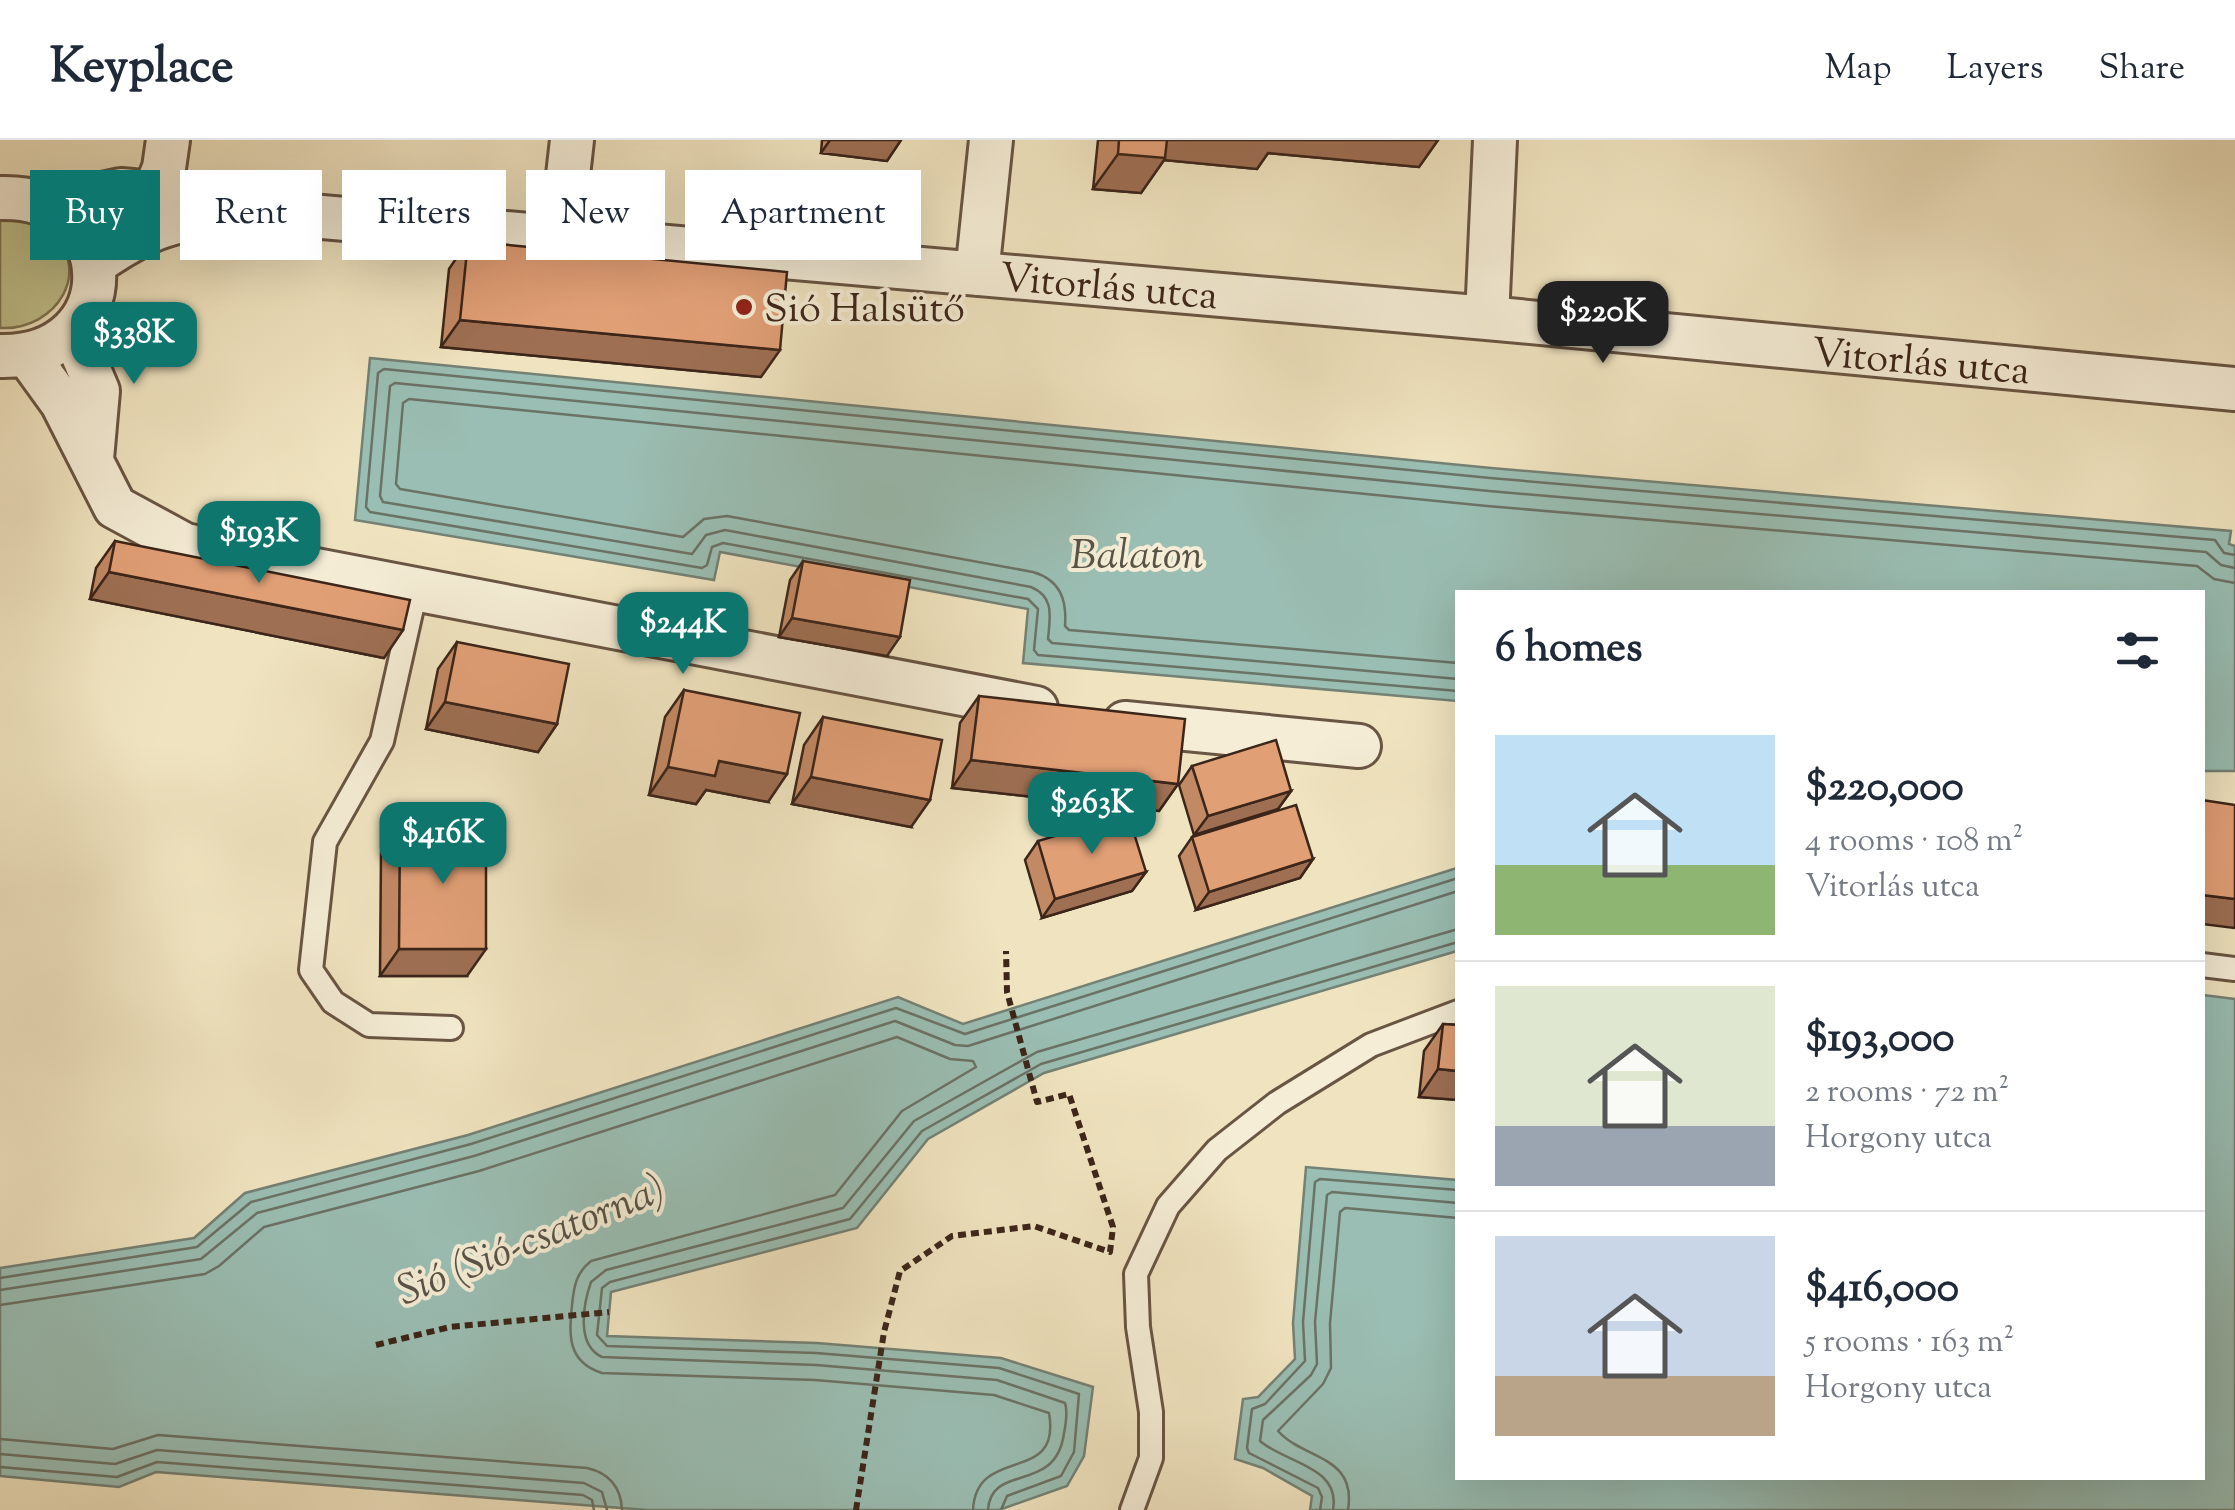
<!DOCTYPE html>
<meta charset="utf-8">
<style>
:root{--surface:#fff;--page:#f6f6f7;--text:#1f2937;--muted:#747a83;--line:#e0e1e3;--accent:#0f766e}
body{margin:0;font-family:"Sorts Mill Goudy",serif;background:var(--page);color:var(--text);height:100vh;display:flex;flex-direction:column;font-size:38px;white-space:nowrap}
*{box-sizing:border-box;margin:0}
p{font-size:32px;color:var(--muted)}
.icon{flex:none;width:55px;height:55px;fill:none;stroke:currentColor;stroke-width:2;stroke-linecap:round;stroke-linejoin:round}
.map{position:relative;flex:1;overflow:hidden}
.sheet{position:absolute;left:1455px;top:450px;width:750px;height:890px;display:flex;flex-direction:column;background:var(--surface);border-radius:0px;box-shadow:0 10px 40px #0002}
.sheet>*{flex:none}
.banner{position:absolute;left:30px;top:30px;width:950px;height:90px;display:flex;gap:20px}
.price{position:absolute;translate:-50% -85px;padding:0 22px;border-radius:20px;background:var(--accent);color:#fff;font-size:32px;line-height:65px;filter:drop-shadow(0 2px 5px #0008)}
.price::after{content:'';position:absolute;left:50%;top:60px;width:30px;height:22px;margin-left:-15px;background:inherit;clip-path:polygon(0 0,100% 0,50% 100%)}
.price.active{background:#222;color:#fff}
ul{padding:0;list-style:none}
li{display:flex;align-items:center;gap:30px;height:250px;padding:0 40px}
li+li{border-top:2px solid var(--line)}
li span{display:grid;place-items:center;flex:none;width:280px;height:200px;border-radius:0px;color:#555}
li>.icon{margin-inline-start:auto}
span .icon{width:120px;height:120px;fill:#fffc;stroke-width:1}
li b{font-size:42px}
h2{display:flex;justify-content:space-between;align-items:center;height:120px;padding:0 40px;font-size:42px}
.tag{padding:0 35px;border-radius:0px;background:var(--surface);box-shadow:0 10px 40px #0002;font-size:35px;line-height:90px}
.tag.active{background:var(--accent);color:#fff}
header{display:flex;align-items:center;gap:60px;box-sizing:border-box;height:140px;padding:0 50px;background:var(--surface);border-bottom:2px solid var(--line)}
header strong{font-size:48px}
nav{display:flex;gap:55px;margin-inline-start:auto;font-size:35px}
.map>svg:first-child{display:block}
</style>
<header>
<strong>Keyplace</strong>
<nav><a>Map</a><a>Layers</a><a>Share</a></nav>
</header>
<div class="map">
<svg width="2235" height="1370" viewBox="0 0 2235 1370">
<rect width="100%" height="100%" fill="#f0e4c0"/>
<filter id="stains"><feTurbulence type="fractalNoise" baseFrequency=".002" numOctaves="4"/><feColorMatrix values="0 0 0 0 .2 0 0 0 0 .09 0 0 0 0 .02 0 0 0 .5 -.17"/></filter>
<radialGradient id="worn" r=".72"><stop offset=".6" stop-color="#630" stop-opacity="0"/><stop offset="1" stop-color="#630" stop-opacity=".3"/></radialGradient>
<path fill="#c1c28d" stroke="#7e7453" stroke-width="2.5" d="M 11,77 C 23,81 38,83 47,90 C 96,128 57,191 0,188 L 0,79 Z"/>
<path fill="#9abeb3" stroke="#748175" stroke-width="2.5" d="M 370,218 L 1491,328 L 2231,391 L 2229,404 L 2235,406 L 2235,631 L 2203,631 L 2202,452 L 1458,452 L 1457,561 L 1023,523 L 1028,469 L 720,412 L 714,440 L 355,380 Z
M 1457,728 L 1457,811 L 1044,933 L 928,999 L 857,1088 L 611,1152 L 607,1196 L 817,1203 L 1001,1218 L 1093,1247 L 1084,1316 L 1067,1346 L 999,1370 L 647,1370 L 156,1332 L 119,1347 L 0,1336 L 0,1128 L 194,1098 L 245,1053 L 468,995 L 898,857 L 963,884 Z
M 2203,855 L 2235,859 L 2235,1370 L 1310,1370 L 1312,1356 L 1263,1328 L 1235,1319 L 1243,1259 L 1258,1257 L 1295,1219 L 1293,1183 L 1306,1027 L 1457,1040 L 1458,1338 L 2202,1338 Z"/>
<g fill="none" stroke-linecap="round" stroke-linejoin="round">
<path stroke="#6b7266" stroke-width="2.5" d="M 1458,523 L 1069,490 L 1065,486 C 1067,459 1060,440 1033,432 L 727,376 L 704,379 L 683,397 L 400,349 L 396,344 L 403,263 L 409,259 L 1487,366 L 2197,426 L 2214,439 L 2235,443
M 1458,539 L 1052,503 L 1048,499 C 1050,477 1055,457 1031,447 L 725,390 L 706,395 L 692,414 L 383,362 L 380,356 L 390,246 L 395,243 L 1489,351 L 2206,412 L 2221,425 L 2235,428
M 1458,551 L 1038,515 L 1034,510 L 1038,469 L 1028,459 L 723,403 L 712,407 L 707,425 L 702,428 L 370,372 L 366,367 L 378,233 L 384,229 L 1490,338 L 2215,400 L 2224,413 L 2235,415
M 0,1138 L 197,1107 L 251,1062 L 471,1004 L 896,868 L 965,894 L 1458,738
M 0,1150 L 201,1119 L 257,1073 L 474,1016 L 895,881 L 955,905 L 968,906 L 1458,751
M 0,1165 L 205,1134 L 219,1126 L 264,1087 L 479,1031 L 897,897 L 950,919 L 973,921 L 976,927 L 902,971 L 835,1055 L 591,1121 C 576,1133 574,1146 572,1165 C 569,1195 567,1222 602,1233 L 815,1240 L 994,1255 L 1049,1273 C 1062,1346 976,1304 973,1370
M 0,1299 L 113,1309 L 158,1295 L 587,1328 C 609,1333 621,1347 622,1370
M 0,1314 L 115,1324 L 157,1310 L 584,1343 L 602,1352 L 607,1370
M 0,1327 L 117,1337 L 157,1322 L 583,1355 L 592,1360 L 594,1370
M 988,1370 C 991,1322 1056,1355 1064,1293 C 1066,1283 1068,1272 1065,1263 L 997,1240 L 816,1225 L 602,1217 C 576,1205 583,1165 591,1142 L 606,1130 L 843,1068 L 914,981 L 1037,912 L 1458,789
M 1001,1370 L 1007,1356 L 1061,1336 L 1074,1312 L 1079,1254 L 999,1228 L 816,1213 L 607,1206 L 597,1195 L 602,1148 L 610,1142 L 850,1079 L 922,991 L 1041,924 L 1458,802
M 1320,1370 L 1322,1357 L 1318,1348 L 1249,1313 L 1247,1308 L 1252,1269 L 1265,1264 L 1305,1221 L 1303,1182 L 1315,1042 L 1320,1039 L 1458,1050
M 1333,1370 C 1341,1326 1285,1323 1260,1301 L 1263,1280 L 1311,1235 L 1317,1224 L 1315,1182 L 1327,1055 L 1332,1052 L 1458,1063
M 1348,1370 C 1357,1315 1304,1320 1278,1291 L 1323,1244 L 1331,1228 L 1330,1183 L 1340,1072 L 1345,1068 L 1458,1078"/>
<g stroke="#695543" stroke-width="28">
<path id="service" d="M 416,450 L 382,601 L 325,702 L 311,830 L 333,862 L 369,885 L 451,888
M 2202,825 L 2235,829
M 1132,1370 L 1151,1318 L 1151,1272 L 1138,1187 L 1136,1134 L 1168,1066 L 1217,1010 L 1277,963 L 1371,905 L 1458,872"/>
</g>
<g stroke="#695543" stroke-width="48">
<path id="minor" d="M 155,51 L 164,28 L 168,0
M 0,58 C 125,54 126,218 1,216
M 50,65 L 121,50 L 186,56 L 253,71 L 1487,178 L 2235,249
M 561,97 L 572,0
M 94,124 C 142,91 168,79 226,74
M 977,134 L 991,0
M 1487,178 L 1495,0
M 73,192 L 98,251 L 92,319
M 28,216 L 62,263 L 115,367 L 185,405 L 1036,568
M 1125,583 L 1359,606"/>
</g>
<path stroke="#3c2519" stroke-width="6" stroke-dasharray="8 5" stroke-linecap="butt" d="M 376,1205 L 450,1187 L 609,1172
M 856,1370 L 884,1192 L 900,1131 L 952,1096 L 1034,1086 L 1110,1112 L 1113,1087 L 1069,954 L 1037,962 L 1007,852 L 1006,811"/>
<use href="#service" stroke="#f5edd6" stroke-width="22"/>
<use href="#minor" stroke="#f5edd6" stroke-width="42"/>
</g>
<path fill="#c28965" stroke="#3c2519" stroke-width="2.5" d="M 822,0 L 901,0 L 887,21 L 821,13 Z
M 1098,0 L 1438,0 L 1419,27 L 1268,13 L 1257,29 L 1164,20 L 1141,53 L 1093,49 Z
M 468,101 L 761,237 L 441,207 L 449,129 Z
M 115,401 L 384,518 L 90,459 L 96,428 Z
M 803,421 L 887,516 L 779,497 L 790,440 Z
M 457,502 L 557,584 L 538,612 L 426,589 L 438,529 Z
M 684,550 L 768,662 L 706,650 L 696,664 L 649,655 L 665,577 Z
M 979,556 L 1178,644 L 1159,671 L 952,648 L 960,583 Z
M 823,577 L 911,687 L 792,664 L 804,605 Z
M 1192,626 L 1291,651 L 1278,669 L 1194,695 L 1179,645 Z
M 400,685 L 467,836 L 380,836 L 381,712 Z
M 1192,697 L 1313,719 L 1300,738 L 1196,770 L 1179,716 Z
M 1038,701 L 1146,732 L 1132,751 L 1042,778 L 1025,720 Z
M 1443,884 L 1458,885 L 1458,960 L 1419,957 L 1424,911 Z"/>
<path fill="#9e6f53" stroke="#3c2519" stroke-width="2.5" d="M 830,0 L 901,0 L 887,21 L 821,13 Z
M 1157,0 L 1438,0 L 1419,27 L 1268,13 L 1257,29 L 1164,20 L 1141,53 L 1093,49 L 1118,14 Z
M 460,180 L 780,210 L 761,237 L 441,207 Z
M 109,432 L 403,490 L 384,518 L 90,459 Z
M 792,478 L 900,497 L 887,516 L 779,497 Z
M 445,562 L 557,584 L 538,612 L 426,589 Z
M 971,620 L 1178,644 L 1159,671 L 952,648 Z
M 719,621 L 787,634 L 768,662 L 706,650 L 696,664 L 649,655 L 668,627 Z
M 811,637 L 930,660 L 911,687 L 792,664 Z
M 1291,651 L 1278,669 L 1194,695 L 1208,676 Z
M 1313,719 L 1300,738 L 1196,770 L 1209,752 Z
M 1146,732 L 1132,751 L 1042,778 L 1055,759 Z
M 2202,755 L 2235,759 L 2235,786 L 2234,788 L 2202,784 Z
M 399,809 L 486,809 L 467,836 L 380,836 Z
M 1438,929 L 1458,931 L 1458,960 L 1419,957 Z"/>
<path fill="#e19f76" stroke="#3c2519" stroke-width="2.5" d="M 1119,0 L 1167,0 L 1165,18 L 1118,14 Z
M 468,101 L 787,132 L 780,210 L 460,180 Z
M 115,401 L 410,460 L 403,490 L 109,432 Z
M 803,421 L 910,440 L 900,497 L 792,478 Z
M 457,502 L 569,524 L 557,584 L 445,562 Z
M 684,550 L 800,573 L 787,634 L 719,621 L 715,636 L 668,627 Z
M 979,556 L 1185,579 L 1178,644 L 971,620 Z
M 823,577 L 942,600 L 930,660 L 811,637 Z
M 1276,600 L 1291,651 L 1208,676 L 1192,626 Z
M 2202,660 L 2235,665 L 2235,759 L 2202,755 Z
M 1296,665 L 1313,719 L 1209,752 L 1192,697 Z
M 1128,674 L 1146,732 L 1055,759 L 1038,701 Z
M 400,685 L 486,685 L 486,809 L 399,809 Z
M 1443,884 L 1458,885 L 1458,931 L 1438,929 Z"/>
<circle fill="#8f2418" stroke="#f5edd6" stroke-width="4" cx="744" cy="167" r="10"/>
<g text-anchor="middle" stroke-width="8" stroke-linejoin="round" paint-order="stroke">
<g font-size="40" fill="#3c2519" stroke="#f5edd6">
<text transform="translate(1109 145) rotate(5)" y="14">Vitorlás utca</text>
<text transform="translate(1921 220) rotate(5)" y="14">Vitorlás utca</text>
</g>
<g font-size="40" fill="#3c2519" stroke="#f5edd6" text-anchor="start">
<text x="764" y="181">Sió Halsütő</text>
</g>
<g font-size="42" font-style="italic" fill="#585347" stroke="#f5edd6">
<text x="1137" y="428">Balaton</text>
<text transform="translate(530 1098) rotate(-22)" y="15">Sió (Sió-csatorna)</text>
</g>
</g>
<rect width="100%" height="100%" filter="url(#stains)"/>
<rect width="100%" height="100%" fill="url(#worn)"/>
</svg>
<b class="price active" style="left:1603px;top:226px">$220K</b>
<b class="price" style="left:134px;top:247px">$338K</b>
<b class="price" style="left:259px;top:446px">$193K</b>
<b class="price" style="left:683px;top:537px">$244K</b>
<b class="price" style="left:1092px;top:717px">$263K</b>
<b class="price" style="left:443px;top:747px">$416K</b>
<div class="banner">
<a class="tag active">Buy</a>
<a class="tag">Rent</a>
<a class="tag">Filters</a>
<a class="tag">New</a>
<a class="tag">Apartment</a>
</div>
<section class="sheet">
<h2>6 homes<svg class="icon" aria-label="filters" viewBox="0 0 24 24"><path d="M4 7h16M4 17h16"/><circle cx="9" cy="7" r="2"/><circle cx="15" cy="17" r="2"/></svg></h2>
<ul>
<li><span style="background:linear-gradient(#bfe0f5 65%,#8fb573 0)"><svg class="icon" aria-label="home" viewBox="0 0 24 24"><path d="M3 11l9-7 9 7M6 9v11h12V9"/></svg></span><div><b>$220,000</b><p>4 rooms · 108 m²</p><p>Vitorlás utca</p></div></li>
<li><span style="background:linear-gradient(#dfe7d0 70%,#9aa5b1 0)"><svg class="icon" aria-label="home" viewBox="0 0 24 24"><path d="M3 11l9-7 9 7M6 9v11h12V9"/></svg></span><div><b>$193,000</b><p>2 rooms · 72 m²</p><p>Horgony utca</p></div></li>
<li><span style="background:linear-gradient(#c9d6e8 70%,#b9a48a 0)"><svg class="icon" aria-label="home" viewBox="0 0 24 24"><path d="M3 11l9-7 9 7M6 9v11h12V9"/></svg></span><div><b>$416,000</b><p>5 rooms · 163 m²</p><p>Horgony utca</p></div></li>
</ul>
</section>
</div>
